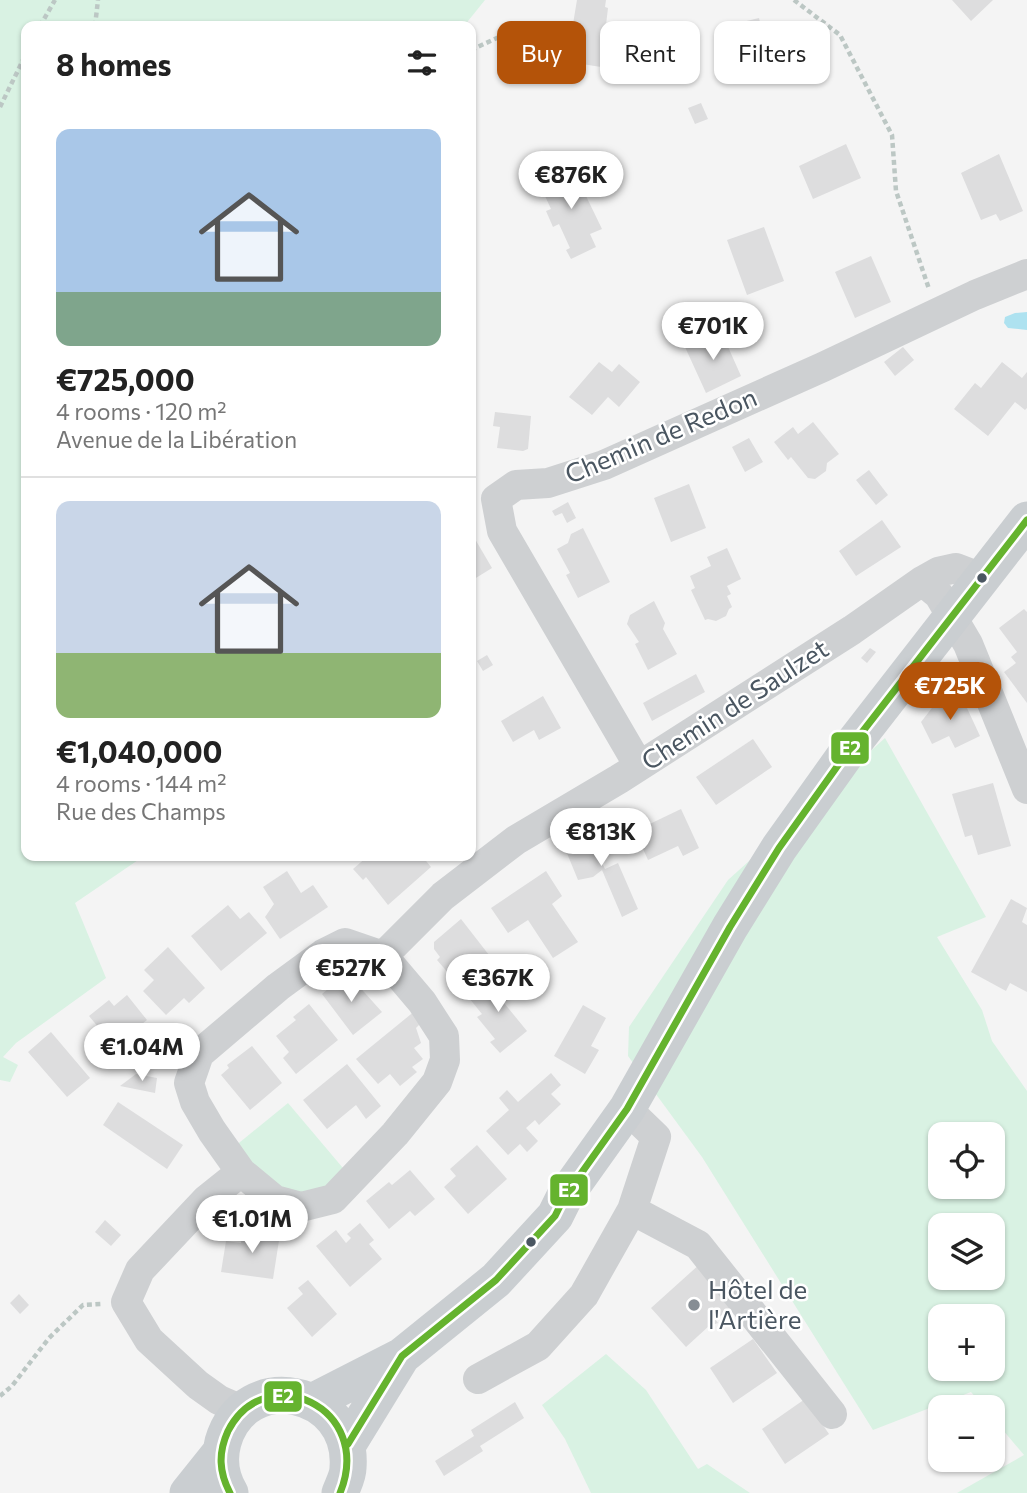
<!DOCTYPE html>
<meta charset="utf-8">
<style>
:root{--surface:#fff;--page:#f2f2f2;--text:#222;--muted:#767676;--line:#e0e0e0;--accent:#b45309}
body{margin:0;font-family:Commissioner,sans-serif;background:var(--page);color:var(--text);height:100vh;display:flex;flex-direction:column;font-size:26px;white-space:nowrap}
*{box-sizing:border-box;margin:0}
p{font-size:23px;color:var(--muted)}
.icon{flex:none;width:38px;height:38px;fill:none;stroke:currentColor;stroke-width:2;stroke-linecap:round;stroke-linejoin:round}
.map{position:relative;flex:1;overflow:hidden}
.panel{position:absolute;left:21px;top:21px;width:455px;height:840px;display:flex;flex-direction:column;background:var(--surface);border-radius:14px;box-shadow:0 2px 5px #0004}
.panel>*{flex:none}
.top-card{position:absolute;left:497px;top:21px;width:424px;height:63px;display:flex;gap:14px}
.controls{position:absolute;left:928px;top:1122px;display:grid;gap:14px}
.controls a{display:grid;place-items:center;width:77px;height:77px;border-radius:14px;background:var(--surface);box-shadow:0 2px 5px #0004;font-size:35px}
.price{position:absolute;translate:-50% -60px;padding:0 16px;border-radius:24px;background:#fff;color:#222;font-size:23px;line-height:46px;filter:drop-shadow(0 2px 4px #0008)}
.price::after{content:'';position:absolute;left:50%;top:42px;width:21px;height:16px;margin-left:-10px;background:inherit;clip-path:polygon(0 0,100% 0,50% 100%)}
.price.current{background:var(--accent);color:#fff}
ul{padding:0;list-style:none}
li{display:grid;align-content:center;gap:14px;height:371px;padding:0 35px}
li+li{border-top:2px solid var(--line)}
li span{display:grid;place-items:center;height:217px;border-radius:14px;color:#555}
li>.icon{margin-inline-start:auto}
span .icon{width:126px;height:126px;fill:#fffc;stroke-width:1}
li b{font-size:30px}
h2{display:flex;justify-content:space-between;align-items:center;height:84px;padding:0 35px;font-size:30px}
.pill{padding:0 24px;border-radius:14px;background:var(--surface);box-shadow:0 2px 5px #0004;font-size:24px;line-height:63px}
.pill.current{background:var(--accent);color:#fff}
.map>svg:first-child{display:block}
</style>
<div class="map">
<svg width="1027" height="1493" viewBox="0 0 1027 1493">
<rect width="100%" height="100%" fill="#f4f4f4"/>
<path fill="#d9f2e3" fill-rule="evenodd" d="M 0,0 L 485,0 L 464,26 L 26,26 L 26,856 L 144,856 L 75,903 L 106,978 L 16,1043 L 3,1057 L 18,1065 L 10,1082 L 0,1080 Z
M 885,738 L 986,917 L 937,937 L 982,1010 L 992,1041 L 1027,1091 L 1027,1493 L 957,1493 L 1024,1455 L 992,1417 L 992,1407 L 984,1407 L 971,1392 L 873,1430 L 702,1157 L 628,1056 L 629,1027 L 728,880 ZM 940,1134 L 992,1134 L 992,1186 L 940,1186 ZM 940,1225 L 992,1225 L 992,1278 L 940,1278 ZM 940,1316 L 992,1316 L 992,1368 L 940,1368 Z
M 288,1103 L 359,1187 L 344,1207 L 292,1221 L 234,1147 Z
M 606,1354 L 646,1390 L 698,1469 L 707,1464 L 750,1493 L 591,1493 L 565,1439 L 542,1405 Z"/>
<path fill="#aee2f0" d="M 1027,312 L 1027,330 L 1008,328 L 1004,323 L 1005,317 L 1015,313 Z"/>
<path fill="#ddddde" d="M 577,0 L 606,0 L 605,7 L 608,8 L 601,67 L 563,61 L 568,29 L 572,30 Z
M 952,0 L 993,0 L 971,21 Z
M 759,18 L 770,63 L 738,71 L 726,26 Z
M 701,103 L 708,119 L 695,124 L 688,108 Z
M 846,144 L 861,178 L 813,199 L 799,166 Z
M 999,154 L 1023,211 L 1000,221 L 996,214 L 981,220 L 961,173 Z
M 572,167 L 602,229 L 590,234 L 596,247 L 571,259 L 566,250 L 570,248 L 559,224 L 553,227 L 546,211 L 551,209 L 539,183 Z
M 764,227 L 784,281 L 747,295 L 727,240 Z
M 871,256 L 891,302 L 855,318 L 835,272 Z
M 721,331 L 741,376 L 706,393 L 685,347 Z
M 903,347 L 914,360 L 895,376 L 884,362 Z
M 599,362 L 612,372 L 619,364 L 640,382 L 619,407 L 608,397 L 592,415 L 569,397 Z
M 1002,362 L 1022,378 L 1027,372 L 1027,408 L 1025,410 L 1015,402 L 988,436 L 954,409 L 975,383 L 981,388 Z
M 495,412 L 531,416 L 528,449 L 523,451 L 497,448 L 500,427 L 493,426 Z
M 813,422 L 839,454 L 827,463 L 826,471 L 815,479 L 808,478 L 791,457 L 788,460 L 774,442 L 793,427 L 798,434 Z
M 749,438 L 763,462 L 745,472 L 732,447 Z
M 869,470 L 888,495 L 876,505 L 856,480 Z
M 689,484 L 706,528 L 671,542 L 654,498 Z
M 568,502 L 576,518 L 567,523 L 562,513 L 555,516 L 552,511 Z
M 882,520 L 901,547 L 856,576 L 839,551 Z
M 583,528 L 610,582 L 578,598 L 566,575 L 570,573 L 557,549 L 568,543 L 571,534 Z
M 475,539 L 492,568 L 471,581 L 471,541 Z
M 727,548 L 741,579 L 727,586 L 731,594 L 727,596 L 732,607 L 729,609 L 726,616 L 716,621 L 708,619 L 705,620 L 691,590 L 695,588 L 690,576 L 711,566 L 707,557 Z
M 654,601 L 665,623 L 663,629 L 677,654 L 648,670 L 635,644 L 639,642 L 627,624 L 630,615 Z
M 1024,609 L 1027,612 L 1027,703 L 1004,672 L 1016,663 L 1011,657 L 1017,652 L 999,628 Z
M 870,648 L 876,652 L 867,663 L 861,658 Z
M 487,655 L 493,665 L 483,671 L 477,661 Z
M 696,674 L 705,692 L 652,721 L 643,703 Z
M 960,693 L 980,736 L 955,748 L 949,736 L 932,744 L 921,722 L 935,704 Z
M 543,696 L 561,728 L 539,740 L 534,730 L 513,742 L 501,721 Z
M 753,739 L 772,767 L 716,805 L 696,777 Z
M 993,783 L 1011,846 L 978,855 L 972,835 L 965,837 L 952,794 Z
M 681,809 L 699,848 L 683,856 L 678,846 L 648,860 L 635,831 Z
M 603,830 L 612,851 L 599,857 L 605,869 L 618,863 L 638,909 L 622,917 L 602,870 L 593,877 L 578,880 L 564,846 Z
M 368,856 L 422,856 L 431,867 L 388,905 L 366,877 L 363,880 L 353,869 Z
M 287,871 L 301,893 L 313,885 L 328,907 L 280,939 L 265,917 L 274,904 L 263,887 Z
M 546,871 L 562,896 L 552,904 L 578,942 L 553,958 L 528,920 L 508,933 L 491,908 Z
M 1011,899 L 1027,908 L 1022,922 L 1027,925 L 1027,992 L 1010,983 L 1006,991 L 971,972 Z
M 228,905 L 240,919 L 249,912 L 267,933 L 221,971 L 191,936 Z
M 461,919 L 489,955 L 456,982 L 437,960 L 440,957 L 434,949 L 434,942 Z
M 168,947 L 205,988 L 189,1003 L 184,998 L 166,1015 L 143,991 L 154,980 L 144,970 Z
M 347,973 L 382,1012 L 353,1035 L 322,994 Z
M 498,975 L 514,995 L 504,1003 L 527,1031 L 500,1053 L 490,1042 L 495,1039 L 477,1017 L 482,1014 L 469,998 Z
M 127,995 L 147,1020 L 122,1040 L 112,1028 L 104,1034 L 89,1016 L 109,1000 L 114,1006 Z
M 309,1004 L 338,1040 L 296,1074 L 283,1058 L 289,1052 L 276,1036 L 296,1020 L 293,1017 Z
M 583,1005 L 606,1018 L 591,1046 L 599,1050 L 585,1074 L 554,1056 Z
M 416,1010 L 424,1020 L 416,1028 L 421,1043 L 414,1048 L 423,1059 L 412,1067 L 417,1072 L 400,1086 L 390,1074 L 378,1084 L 356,1059 Z
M 51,1032 L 90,1078 L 67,1097 L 28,1052 Z
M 252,1046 L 282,1083 L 250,1110 L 221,1075 L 229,1068 L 227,1065 Z
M 347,1064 L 381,1106 L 366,1119 L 356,1105 L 327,1129 L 303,1100 Z
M 551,1073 L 561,1085 L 551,1094 L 561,1104 L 539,1125 L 535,1120 L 526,1128 L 538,1141 L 527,1152 L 520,1144 L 508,1155 L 486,1131 L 509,1110 L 499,1098 L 507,1090 L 518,1102 Z
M 136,1074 L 157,1078 L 155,1093 L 120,1086 Z
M 118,1102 L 183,1145 L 167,1169 L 103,1125 Z
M 477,1145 L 507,1179 L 468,1214 L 444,1187 L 456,1176 L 450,1169 Z
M 410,1170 L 435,1199 L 415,1216 L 410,1211 L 389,1229 L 366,1201 L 389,1182 L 392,1185 Z
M 105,1220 L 121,1235 L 111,1246 L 95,1232 Z
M 360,1223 L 374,1240 L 369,1244 L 382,1259 L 350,1287 L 316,1246 L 336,1230 L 346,1243 L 351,1238 L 347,1234 Z
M 243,1229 L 280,1234 L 273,1279 L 221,1272 L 226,1241 L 241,1243 Z
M 701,1263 L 737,1302 L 716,1320 L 718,1323 L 709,1326 L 686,1347 L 651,1308 Z
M 308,1280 L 337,1314 L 312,1337 L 287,1308 L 303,1294 L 298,1288 Z
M 19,1294 L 29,1305 L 20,1314 L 10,1303 Z
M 753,1339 L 777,1373 L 733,1403 L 710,1368 Z
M 805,1399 L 829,1434 L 785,1464 L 762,1429 Z
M 515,1402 L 524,1418 L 480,1446 L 483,1451 L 444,1476 L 435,1461 L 474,1436 L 471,1430 Z"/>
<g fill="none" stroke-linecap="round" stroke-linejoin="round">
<path stroke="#bcc7c4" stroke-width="4.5" stroke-dasharray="5 3.5" stroke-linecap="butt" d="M 794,0 L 840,35 L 892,135 L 896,191 L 929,289
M 40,26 L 55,0
M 95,26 L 98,0
M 471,50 L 512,31
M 0,107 L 26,54
M 0,1396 L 12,1386 L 49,1338 L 83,1305 L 101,1304"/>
<path stroke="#ced0d2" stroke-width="30" d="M 922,581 L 939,595 L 968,644 L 1027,789
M 639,766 L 502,531 L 496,499 L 516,485 L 548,483 L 604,465 L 823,367 L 975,295 L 1027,274
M 383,956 L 443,896 L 516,840 L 619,779 L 852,630 L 922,581 L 938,572 L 956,568 L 982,578
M 241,1172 L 212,1131 L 195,1102 L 189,1083 L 199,1054 L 278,987 L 323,954 L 345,943 L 383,956 L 422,1002 L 444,1036 L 445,1060 L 437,1082 L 395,1134 L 333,1199 L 301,1207 L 275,1200 L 241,1172 L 206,1200 L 140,1270 L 126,1302 L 149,1340 L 198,1385 L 219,1400 L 242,1410
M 632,1210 L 698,1245 L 832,1414
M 478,1379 L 538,1346 L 584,1295 L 632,1210 L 656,1137 L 627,1109"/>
<path stroke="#caced1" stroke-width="37" d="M 314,1401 L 402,1356 L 496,1280 L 555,1216 L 565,1196 L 627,1109 L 730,927 L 779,848 L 856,740 L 1027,520
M 348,1444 L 402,1356
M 188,1493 L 220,1453
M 230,1493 C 220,1476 218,1460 223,1442 C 245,1366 354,1389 348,1468 C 348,1476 343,1485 340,1493"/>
<g stroke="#fff" stroke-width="12">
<path id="bus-1" d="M 348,1444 L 402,1356 L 496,1280 L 555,1216 L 565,1196 L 627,1109 L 730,927 L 779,848 L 856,740 L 1027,520
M 230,1493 C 219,1472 218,1453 228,1431 C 265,1358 375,1407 340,1493"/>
</g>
<use href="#bus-1" stroke="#65b32e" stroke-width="7"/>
</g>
<g fill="#4a5661" stroke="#fff" stroke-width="2.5">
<circle cx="982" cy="578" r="6"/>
<circle cx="531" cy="1242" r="6"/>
</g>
<circle fill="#868d94" stroke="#fff" stroke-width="2.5" cx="694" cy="1305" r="7"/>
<g text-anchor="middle" stroke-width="5" stroke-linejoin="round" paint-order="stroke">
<g font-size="26" fill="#4a5661" stroke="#fff">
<text transform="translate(661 436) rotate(-23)" y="9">Chemin de Redon</text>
<text transform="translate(735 705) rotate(-33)" y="9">Chemin de Saulzet</text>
</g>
<g font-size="26" fill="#4a5661" stroke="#fff" text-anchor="start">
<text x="708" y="1299">Hôtel de<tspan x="708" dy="30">l'Artière</tspan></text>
</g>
</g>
<g stroke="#fff" stroke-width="2.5">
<rect x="830" y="731" width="40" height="34" rx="7" fill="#65b32e"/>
<rect x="549" y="1173" width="40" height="34" rx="7" fill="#65b32e"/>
<rect x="263" y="1380" width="40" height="33" rx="7" fill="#65b32e"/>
</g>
<g font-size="19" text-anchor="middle" font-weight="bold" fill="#fff">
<text x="850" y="755">E2</text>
<text x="569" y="1197">E2</text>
<text x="283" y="1403">E2</text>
</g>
</svg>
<div class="controls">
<a><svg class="icon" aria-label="locate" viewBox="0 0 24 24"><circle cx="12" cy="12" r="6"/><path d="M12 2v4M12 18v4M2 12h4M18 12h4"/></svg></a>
<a><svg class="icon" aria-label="layers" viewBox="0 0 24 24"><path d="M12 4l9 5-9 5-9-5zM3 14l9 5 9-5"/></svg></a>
<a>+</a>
<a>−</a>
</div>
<b class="price" style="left:571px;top:211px">€876K</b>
<b class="price" style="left:713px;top:362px">€701K</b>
<b class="price current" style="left:950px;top:722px">€725K</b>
<b class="price" style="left:601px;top:868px">€813K</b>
<b class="price" style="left:351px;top:1004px">€527K</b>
<b class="price" style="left:498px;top:1014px">€367K</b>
<b class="price" style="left:142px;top:1083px">€1.04M</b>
<b class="price" style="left:252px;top:1255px">€1.01M</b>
<div class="top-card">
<a class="pill current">Buy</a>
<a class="pill">Rent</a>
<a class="pill">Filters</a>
</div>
<section class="panel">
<h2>8 homes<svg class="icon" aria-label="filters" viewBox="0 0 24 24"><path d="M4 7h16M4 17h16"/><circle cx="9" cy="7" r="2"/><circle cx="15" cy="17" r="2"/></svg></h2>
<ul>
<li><span style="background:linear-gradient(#a9c7e8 75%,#7fa58c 0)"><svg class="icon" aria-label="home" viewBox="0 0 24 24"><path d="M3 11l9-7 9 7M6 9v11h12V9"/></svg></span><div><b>€725,000</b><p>4 rooms · 120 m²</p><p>Avenue de la Libération</p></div></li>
<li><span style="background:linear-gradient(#c9d6e8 70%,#8fb573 0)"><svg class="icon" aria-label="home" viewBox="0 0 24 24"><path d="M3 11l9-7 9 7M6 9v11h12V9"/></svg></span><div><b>€1,040,000</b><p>4 rooms · 144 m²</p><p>Rue des Champs</p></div></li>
</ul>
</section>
</div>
